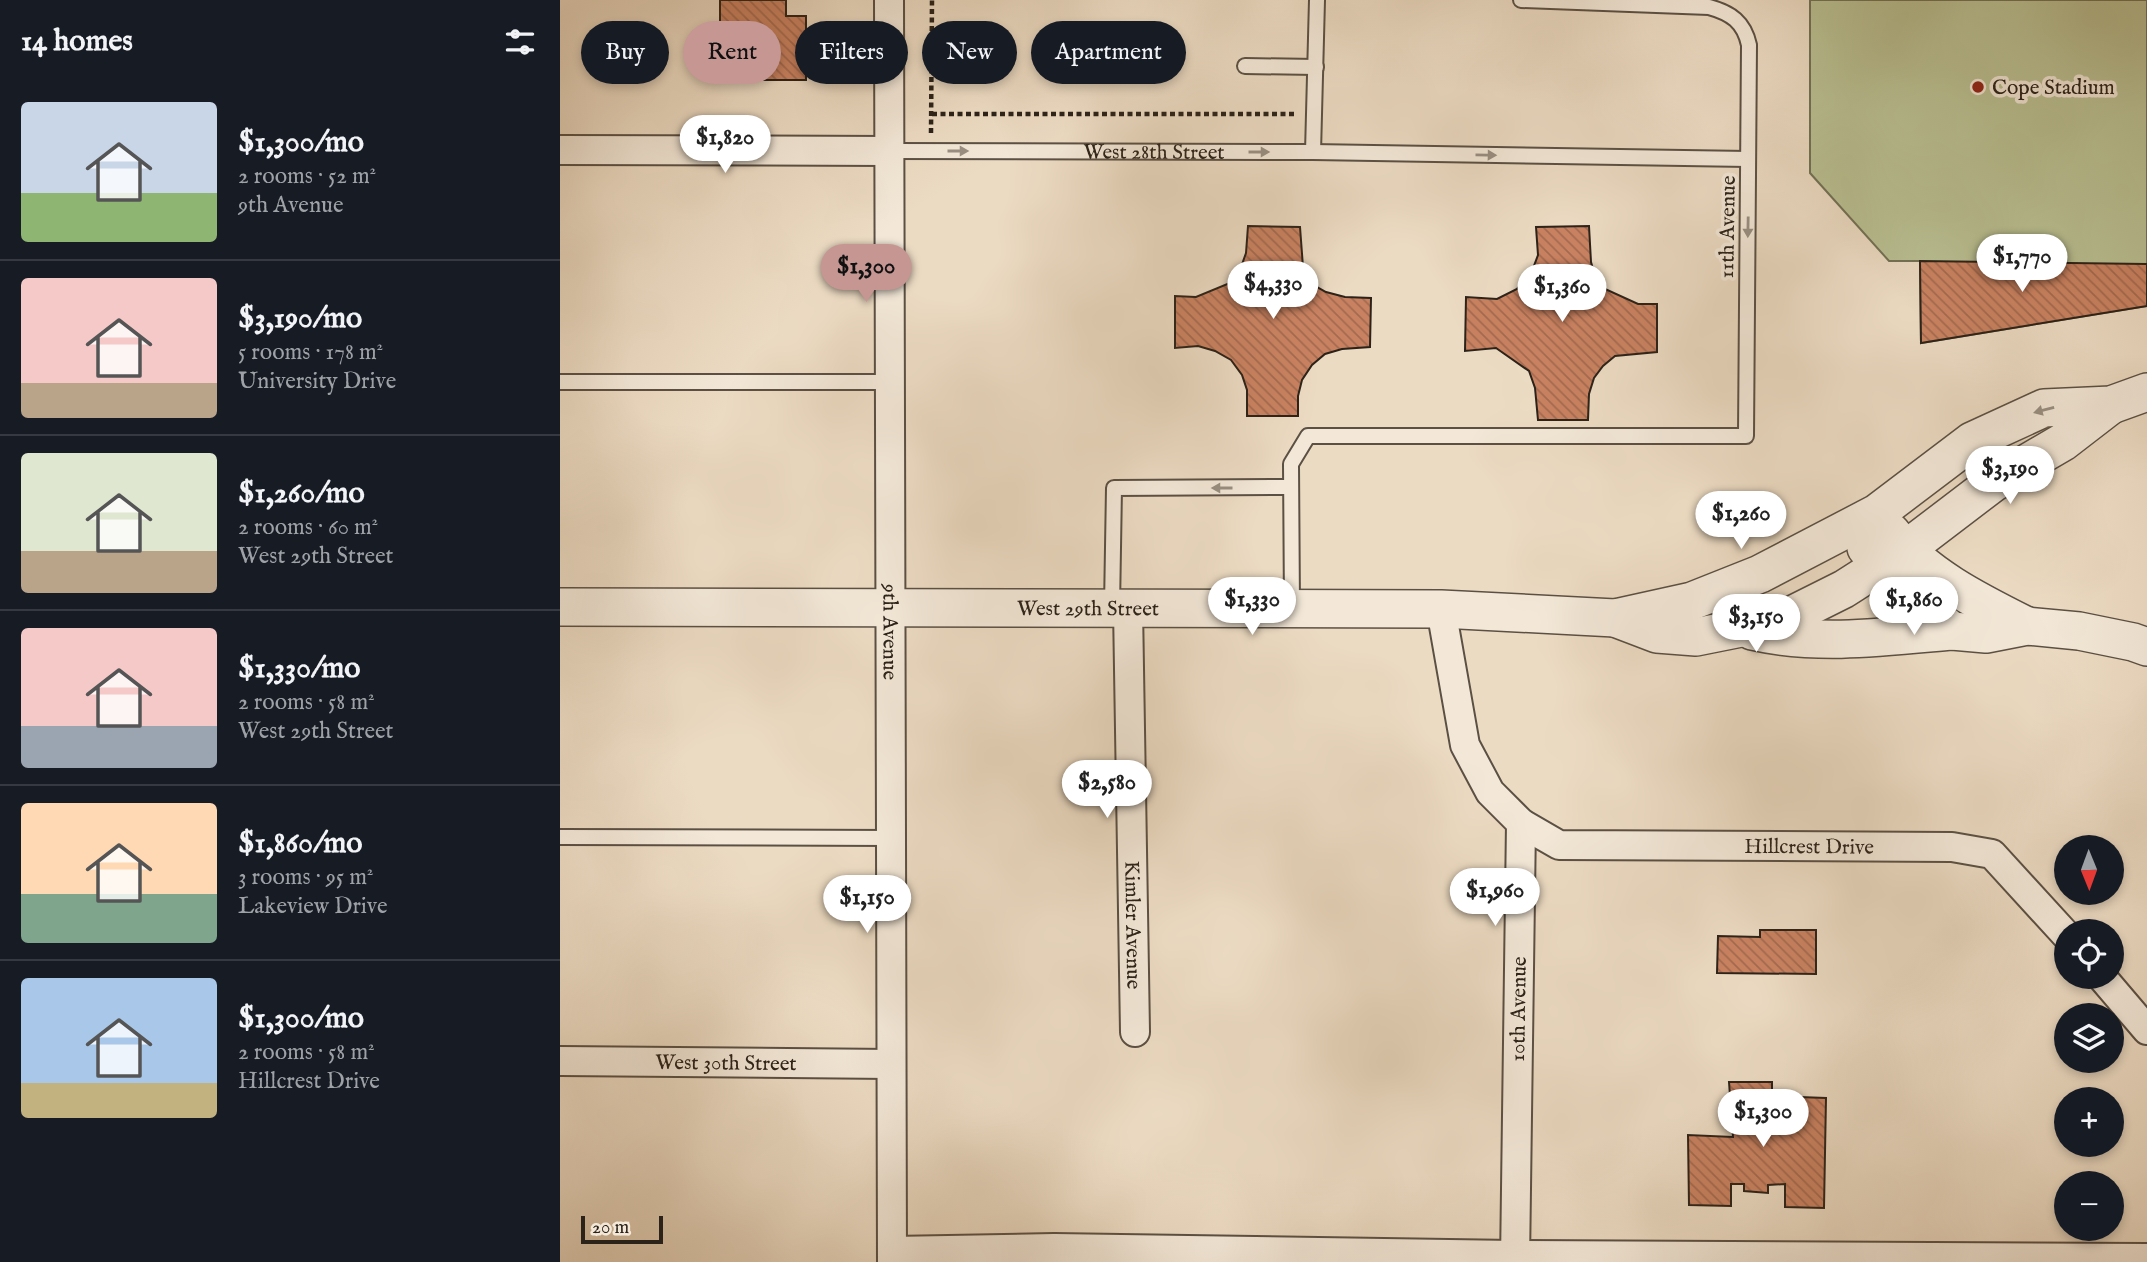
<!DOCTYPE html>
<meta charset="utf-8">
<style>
:root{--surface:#171b24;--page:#242831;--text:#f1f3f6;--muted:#9ea1a6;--line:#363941;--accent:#c59692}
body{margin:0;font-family:"IM FELL English",serif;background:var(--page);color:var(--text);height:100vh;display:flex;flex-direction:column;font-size:26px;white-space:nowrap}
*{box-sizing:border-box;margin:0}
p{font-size:23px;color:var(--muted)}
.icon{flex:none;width:38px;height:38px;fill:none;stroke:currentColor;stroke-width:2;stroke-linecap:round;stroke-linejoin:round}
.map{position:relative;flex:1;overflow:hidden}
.details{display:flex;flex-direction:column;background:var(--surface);width:560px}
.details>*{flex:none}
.top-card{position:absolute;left:21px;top:21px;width:665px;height:63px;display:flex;gap:14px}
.needle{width:46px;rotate:179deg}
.fabs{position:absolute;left:1494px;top:835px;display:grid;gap:14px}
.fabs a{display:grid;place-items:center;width:70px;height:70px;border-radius:50%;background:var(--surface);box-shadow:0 4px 10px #0003;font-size:35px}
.scale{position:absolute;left:21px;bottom:18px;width:82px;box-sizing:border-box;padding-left:7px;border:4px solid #2b2219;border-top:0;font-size:19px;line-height:24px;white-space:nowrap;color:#2b2219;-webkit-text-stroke:5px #f3e8d8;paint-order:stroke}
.price{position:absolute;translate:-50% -60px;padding:0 16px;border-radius:24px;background:#fff;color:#222;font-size:23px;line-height:46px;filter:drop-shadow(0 2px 4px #0008)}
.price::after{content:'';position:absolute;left:50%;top:42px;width:21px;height:16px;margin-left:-10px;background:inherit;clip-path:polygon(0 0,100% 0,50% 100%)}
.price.selected{background:var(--accent);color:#111}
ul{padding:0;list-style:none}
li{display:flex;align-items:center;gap:21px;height:175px;padding:0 21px}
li+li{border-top:2px solid var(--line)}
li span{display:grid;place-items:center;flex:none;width:196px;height:140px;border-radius:7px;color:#555}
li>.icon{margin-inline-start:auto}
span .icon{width:84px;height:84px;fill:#fffc;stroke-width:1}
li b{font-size:30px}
h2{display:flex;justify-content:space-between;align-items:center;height:84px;padding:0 21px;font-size:30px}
.chip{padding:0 24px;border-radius:32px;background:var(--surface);box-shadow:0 4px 10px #0003;font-size:24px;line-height:63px}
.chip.selected{background:var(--accent);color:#111}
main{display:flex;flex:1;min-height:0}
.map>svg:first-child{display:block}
</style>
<main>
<section class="details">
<h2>14 homes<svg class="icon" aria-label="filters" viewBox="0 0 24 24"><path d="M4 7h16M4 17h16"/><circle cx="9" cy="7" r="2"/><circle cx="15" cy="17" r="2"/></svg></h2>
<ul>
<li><span style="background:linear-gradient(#c9d6e8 65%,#8fb573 0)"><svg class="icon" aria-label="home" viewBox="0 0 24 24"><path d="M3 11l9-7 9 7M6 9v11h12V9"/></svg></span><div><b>$1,300/mo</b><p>2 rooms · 52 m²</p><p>9th Avenue</p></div></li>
<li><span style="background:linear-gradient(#f6c9c9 75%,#b9a48a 0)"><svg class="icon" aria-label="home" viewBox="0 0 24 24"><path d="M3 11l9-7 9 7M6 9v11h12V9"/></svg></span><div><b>$3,190/mo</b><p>5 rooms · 178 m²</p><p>University Drive</p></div></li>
<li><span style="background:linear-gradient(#dfe7d0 70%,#b9a48a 0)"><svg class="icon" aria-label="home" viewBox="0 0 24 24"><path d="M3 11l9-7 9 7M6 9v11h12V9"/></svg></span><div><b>$1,260/mo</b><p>2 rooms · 60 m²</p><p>West 29th Street</p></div></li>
<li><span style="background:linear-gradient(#f6c9c9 70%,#9aa5b1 0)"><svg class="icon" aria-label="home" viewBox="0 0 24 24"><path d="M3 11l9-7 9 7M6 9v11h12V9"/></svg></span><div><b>$1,330/mo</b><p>2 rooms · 58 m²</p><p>West 29th Street</p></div></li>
<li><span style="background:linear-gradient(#ffd9b3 65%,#7fa58c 0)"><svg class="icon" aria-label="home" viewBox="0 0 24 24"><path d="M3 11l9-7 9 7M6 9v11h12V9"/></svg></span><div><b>$1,860/mo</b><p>3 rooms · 95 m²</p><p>Lakeview Drive</p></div></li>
<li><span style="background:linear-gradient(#a9c7e8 75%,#c2b280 0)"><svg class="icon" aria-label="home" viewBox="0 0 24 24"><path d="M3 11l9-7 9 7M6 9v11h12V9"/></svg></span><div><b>$1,300/mo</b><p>2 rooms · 58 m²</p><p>Hillcrest Drive</p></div></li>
</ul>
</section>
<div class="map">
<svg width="1587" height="1262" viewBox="0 0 1587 1262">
<defs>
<pattern id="building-back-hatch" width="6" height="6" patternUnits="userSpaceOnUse" patternTransform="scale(1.75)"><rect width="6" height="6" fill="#c98261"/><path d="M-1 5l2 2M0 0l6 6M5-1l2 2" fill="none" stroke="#a36a4f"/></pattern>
</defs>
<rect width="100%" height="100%" fill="#ecdbc3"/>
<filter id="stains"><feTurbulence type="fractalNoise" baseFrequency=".00286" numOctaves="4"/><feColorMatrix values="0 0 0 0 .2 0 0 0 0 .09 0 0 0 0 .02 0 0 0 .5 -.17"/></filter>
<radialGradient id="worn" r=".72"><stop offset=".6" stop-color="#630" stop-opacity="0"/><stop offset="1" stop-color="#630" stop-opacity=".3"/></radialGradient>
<path fill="#b9c093" stroke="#727156" stroke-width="2" d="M 1250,0 L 1587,0 L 1587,306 L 1361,343 L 1360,261 L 1329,261 L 1250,173 Z"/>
<path fill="url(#building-back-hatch)" stroke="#2b2219" stroke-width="2" d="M 160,0 L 226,0 L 226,16 L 246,16 L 246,80 L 160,80 Z
M 688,226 L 740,227 L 743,267 L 750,283 L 766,292 L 785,297 L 811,298 L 810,347 L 782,349 L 765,354 L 752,365 L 742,380 L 738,396 L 738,416 L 687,416 L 687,390 L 682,375 L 671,360 L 655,351 L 638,346 L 615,348 L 615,296 L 636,297 L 670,283 L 680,270 L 686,253 Z
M 1029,226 L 1031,262 L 1035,276 L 1045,289 L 1078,304 L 1097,304 L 1097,352 L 1055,356 L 1043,366 L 1034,378 L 1029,394 L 1028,420 L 978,420 L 975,388 L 969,371 L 936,348 L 905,351 L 906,297 L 937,299 L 957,289 L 972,271 L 978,255 L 976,227 Z
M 1360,261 L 1587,264 L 1587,306 L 1361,343 Z
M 1200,930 L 1256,930 L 1256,974 L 1157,973 L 1158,936 L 1200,937 Z
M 1169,1082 L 1212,1082 L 1212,1096 L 1266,1098 L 1264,1208 L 1225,1207 L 1225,1184 L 1208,1185 L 1208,1193 L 1184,1191 L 1184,1184 L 1171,1184 L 1171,1206 L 1129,1205 L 1128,1135 L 1173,1137 Z"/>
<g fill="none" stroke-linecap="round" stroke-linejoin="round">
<g stroke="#5b5044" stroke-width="18">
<g id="service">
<path d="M 685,66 L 756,67"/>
<path id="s1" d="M 330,151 L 753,152 L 1188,159"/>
<path d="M 753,152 L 757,0"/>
<path d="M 0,382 L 331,382"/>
<path d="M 552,607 L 554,488 L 730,487"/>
<path d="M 732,607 L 731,464 L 748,436 L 1186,436 L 1189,45 C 1184,22 1171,13 1149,7 L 961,0"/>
<path d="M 0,837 L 332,838"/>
</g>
</g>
<g stroke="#5b5044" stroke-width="32">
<g id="minor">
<path id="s2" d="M 329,0 L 332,1262"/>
<path d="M 0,150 L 330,151"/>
<path id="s3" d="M 568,608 L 575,1032"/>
<path d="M 881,609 L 905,745 L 930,792 L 961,823 L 955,1262"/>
<path id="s4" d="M 961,823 L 999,845 L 1392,847 L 1432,854 L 1507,936"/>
<path d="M 1541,976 L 1587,1030"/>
<path id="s5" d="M 0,1061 L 331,1064"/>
<path d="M 332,1251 L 494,1248 L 954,1255 L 1587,1258"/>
</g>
</g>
<g stroke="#5b5044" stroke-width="40">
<g id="tertiary">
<path d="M 1331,532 C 1364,575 1419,602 1467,626"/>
<path d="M 1306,548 L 1351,597 L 1392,631 L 1426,634 L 1467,626 L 1519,631 L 1573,642 L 1587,647"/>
<path id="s6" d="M 0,607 L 881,609 L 1055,618 L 1132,601 L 1200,574 L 1317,513 L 1412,441 L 1484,408 L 1551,405 L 1587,392"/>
<path d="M 1055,618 L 1097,634 L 1136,637 L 1181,628 L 1232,615 L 1284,589 L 1345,550 L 1433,483 L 1503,442 L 1551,405"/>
<path d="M 1192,631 C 1257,646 1326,637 1392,631"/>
</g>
</g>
<path stroke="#2b2219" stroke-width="4.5" stroke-dasharray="5 3.5" stroke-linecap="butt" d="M 372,114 L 735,114
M 371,133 L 372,0"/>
<use href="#service" stroke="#f3e8d8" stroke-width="14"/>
<use href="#minor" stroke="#f3e8d8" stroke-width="28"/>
<use href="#tertiary" stroke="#f3e8d8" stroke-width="37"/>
</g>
<defs><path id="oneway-solid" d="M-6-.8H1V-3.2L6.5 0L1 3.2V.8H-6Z" transform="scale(1.75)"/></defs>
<g fill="#998f82">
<use href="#oneway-solid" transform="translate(398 151)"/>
<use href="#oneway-solid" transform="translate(699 152)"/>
<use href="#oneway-solid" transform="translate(926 155) rotate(1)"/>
<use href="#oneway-solid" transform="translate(1188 227) rotate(91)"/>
<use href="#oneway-solid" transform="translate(1484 410) rotate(165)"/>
<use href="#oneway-solid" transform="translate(662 488) rotate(180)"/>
</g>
<circle fill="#8f2418" stroke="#f3e8d8" stroke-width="2.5" cx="1418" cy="87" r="7"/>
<g text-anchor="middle" stroke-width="7" stroke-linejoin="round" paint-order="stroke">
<g font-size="21" fill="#2b2219" stroke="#f3e8d8" text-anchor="start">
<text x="1432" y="94">Cope Stadium</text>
</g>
<g font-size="21" fill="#2b2219" stroke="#f3e8d8">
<text dy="7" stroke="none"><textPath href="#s1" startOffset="264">West 28th Street</textPath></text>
<text transform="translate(1167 227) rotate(-89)" y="7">11th Avenue</text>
<text dy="7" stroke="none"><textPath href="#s6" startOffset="528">West 29th Street</textPath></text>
<text dy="7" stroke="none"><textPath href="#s2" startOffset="632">9th Avenue</textPath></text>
<text dy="7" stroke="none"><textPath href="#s4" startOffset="294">Hillcrest Drive</textPath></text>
<text dy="7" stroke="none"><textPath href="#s3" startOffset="317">Kimler Avenue</textPath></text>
<text transform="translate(958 1009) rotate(-89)" y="7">10th Avenue</text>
<text dy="7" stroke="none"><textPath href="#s5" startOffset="166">West 30th Street</textPath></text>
</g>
</g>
<rect width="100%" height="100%" filter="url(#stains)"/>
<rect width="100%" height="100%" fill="url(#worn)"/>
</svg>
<div class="fabs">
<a><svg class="needle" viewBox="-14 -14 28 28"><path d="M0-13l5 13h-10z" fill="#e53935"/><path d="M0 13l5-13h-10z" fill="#9ea1a6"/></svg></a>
<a><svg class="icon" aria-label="locate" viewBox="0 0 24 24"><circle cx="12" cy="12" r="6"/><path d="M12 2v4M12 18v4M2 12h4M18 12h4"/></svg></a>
<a><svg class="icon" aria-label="layers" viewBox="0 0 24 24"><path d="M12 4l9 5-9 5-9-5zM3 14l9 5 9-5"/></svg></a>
<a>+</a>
<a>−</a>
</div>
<div class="scale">20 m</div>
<b class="price" style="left:165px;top:175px">$1,820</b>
<b class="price" style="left:1462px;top:294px">$1,770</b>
<b class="price selected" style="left:306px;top:304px">$1,300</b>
<b class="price" style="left:713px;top:321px">$4,330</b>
<b class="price" style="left:1002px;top:324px">$1,360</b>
<b class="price" style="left:1450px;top:506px">$3,190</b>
<b class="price" style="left:1181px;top:551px">$1,260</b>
<b class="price" style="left:692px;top:637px">$1,330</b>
<b class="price" style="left:1354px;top:637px">$1,860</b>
<b class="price" style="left:1196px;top:654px">$3,150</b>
<b class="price" style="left:547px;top:820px">$2,580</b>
<b class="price" style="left:935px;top:928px">$1,960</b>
<b class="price" style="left:307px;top:935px">$1,150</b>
<b class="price" style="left:1203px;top:1149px">$1,300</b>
<div class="top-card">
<a class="chip">Buy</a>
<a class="chip selected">Rent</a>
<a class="chip">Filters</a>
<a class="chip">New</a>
<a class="chip">Apartment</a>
</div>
</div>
</main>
